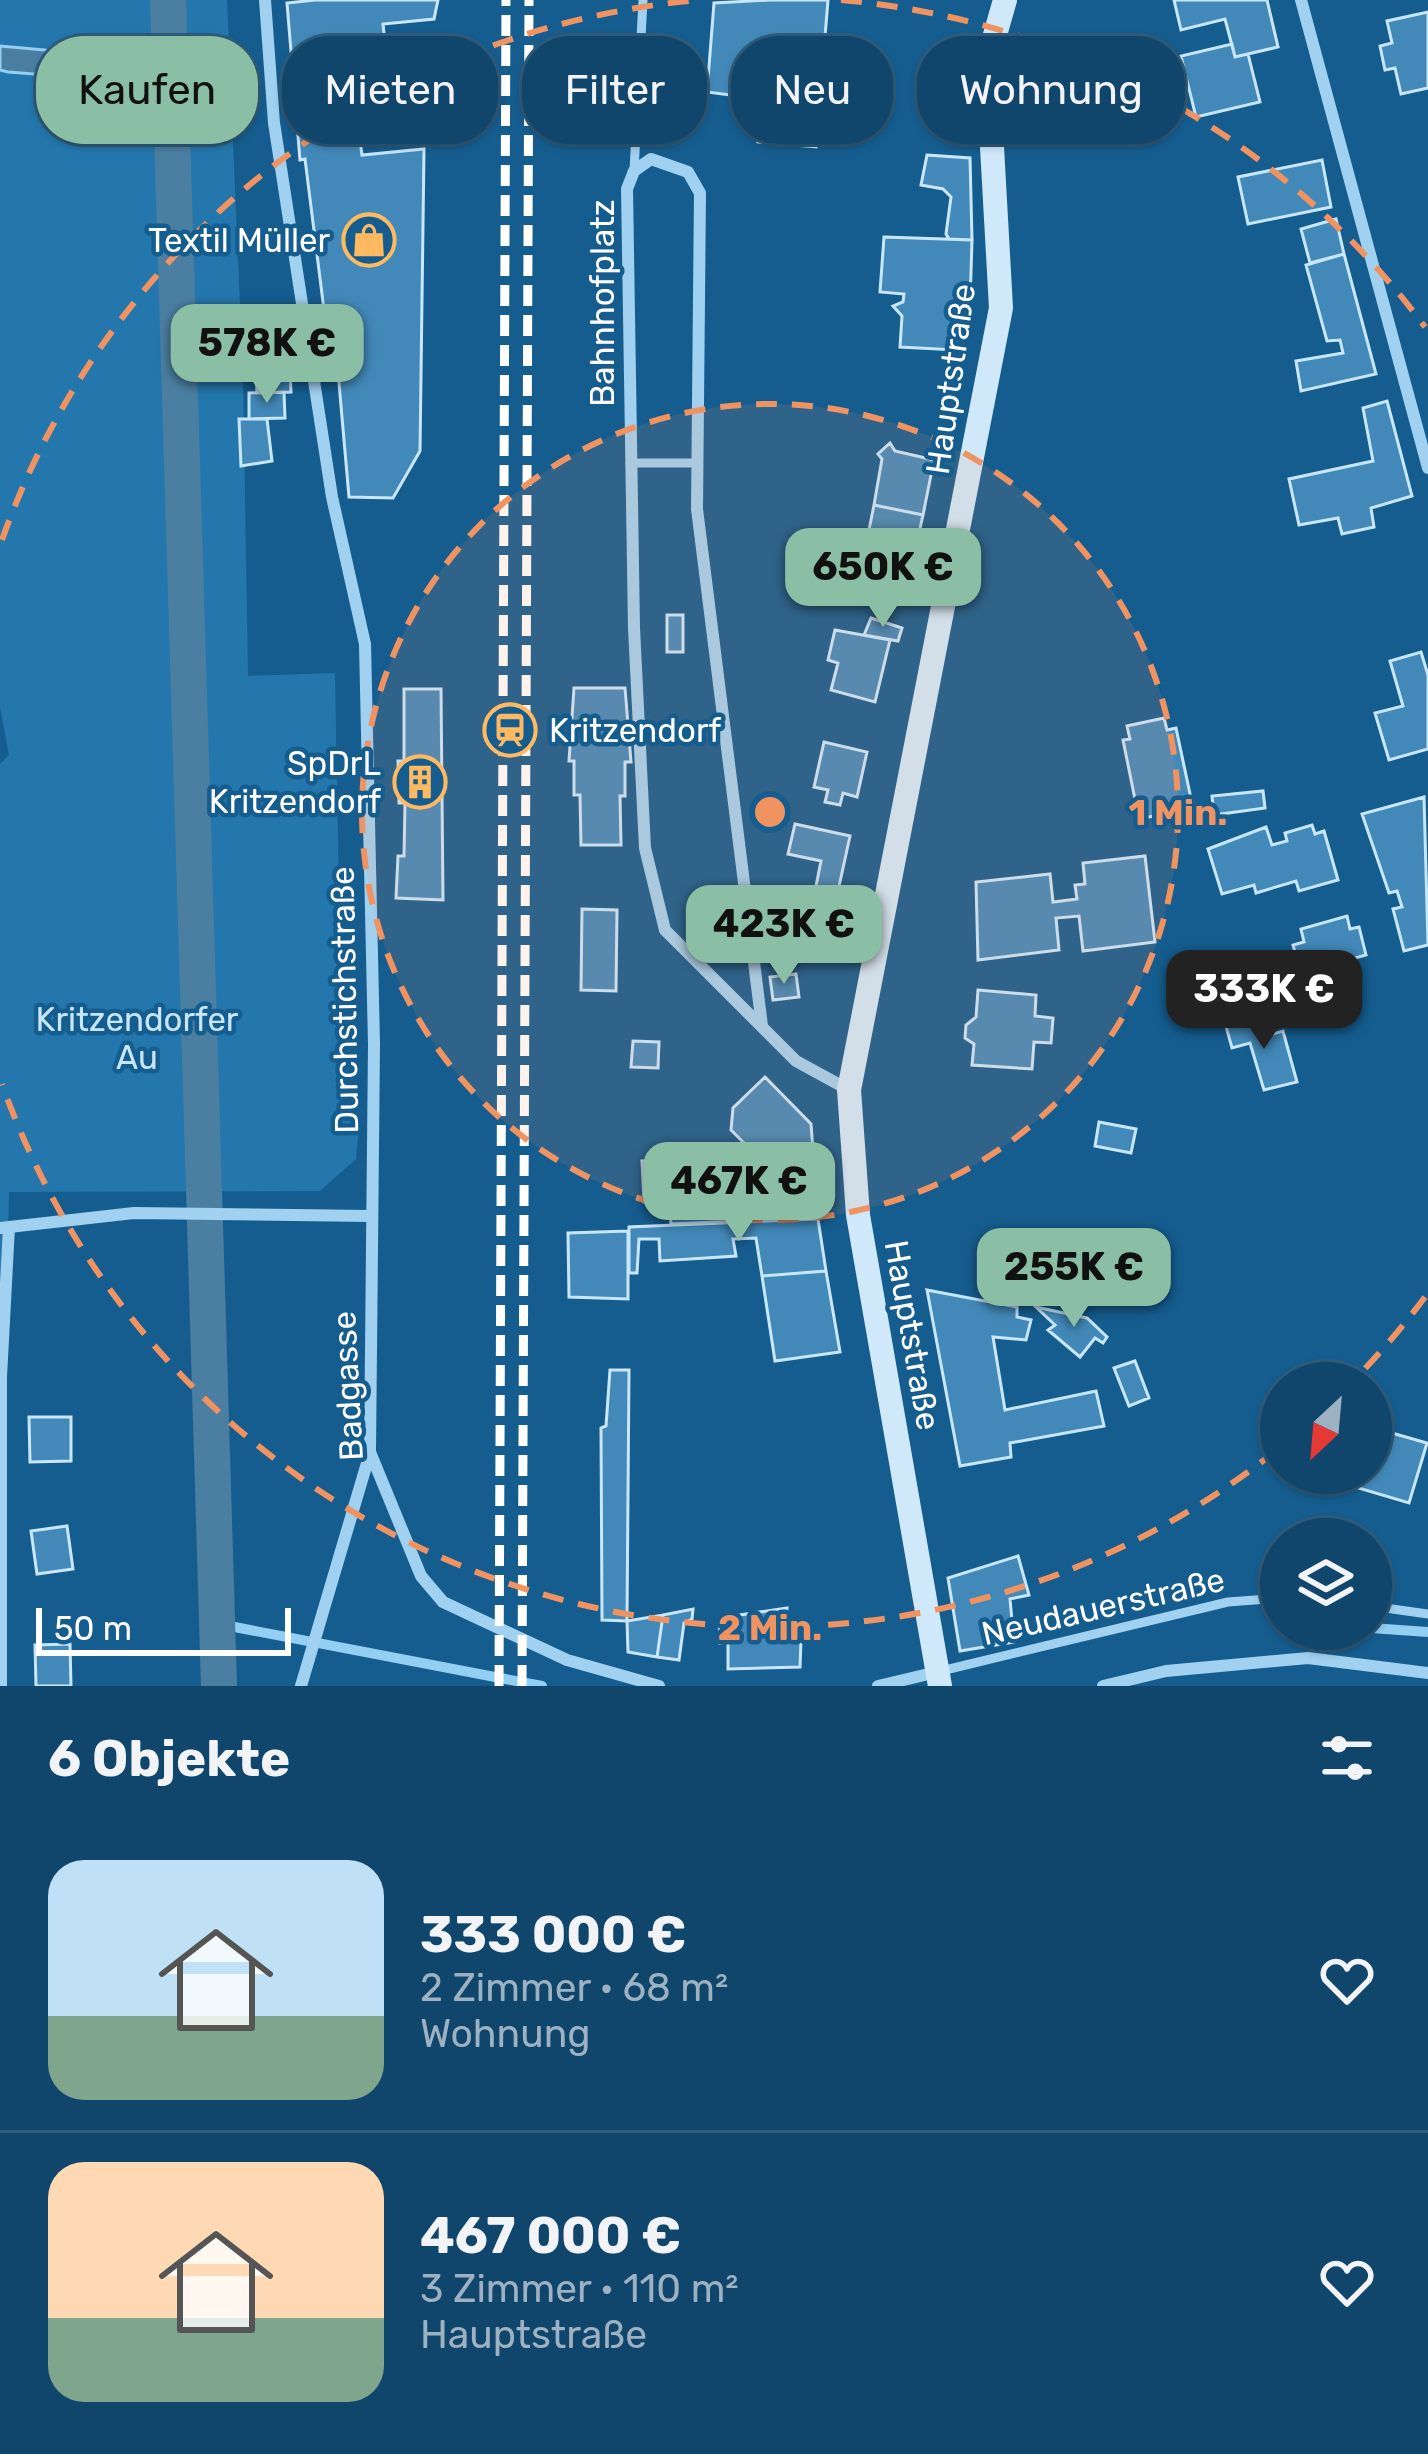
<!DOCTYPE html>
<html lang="de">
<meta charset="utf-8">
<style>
:root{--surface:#10466b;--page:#194d71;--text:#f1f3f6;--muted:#9cb1c1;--line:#305e7e;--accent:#8abfa5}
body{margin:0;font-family:Rubik,sans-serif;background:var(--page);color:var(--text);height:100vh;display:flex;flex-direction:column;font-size:45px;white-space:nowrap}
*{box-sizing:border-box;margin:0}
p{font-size:39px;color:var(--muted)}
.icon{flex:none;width:66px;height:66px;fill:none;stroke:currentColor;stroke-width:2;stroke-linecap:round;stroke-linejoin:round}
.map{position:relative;height:1686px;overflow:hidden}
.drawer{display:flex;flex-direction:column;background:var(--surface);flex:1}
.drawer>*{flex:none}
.guide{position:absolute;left:36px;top:36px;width:1356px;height:108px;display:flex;gap:24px}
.needle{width:78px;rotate:206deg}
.tools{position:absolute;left:1260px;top:1362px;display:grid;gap:24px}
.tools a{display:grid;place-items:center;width:132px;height:132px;border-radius:50%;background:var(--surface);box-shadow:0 3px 9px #0004,0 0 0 3px var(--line);font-size:60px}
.scale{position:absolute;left:36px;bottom:30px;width:255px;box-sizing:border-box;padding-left:12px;border:6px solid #fff;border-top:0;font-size:33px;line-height:42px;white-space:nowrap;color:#fff;-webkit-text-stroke:9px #155d8f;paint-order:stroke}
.price{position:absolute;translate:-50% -102px;padding:0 27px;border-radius:24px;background:var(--accent);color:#111;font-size:39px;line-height:78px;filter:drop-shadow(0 3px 6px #0008)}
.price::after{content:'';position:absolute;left:50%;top:72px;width:36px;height:27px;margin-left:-18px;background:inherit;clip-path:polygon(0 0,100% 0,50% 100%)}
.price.active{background:#222;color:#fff}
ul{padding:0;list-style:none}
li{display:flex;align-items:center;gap:36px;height:300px;padding:0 48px}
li+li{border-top:3px solid var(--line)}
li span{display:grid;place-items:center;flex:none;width:336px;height:240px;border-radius:36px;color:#555}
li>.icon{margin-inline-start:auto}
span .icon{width:144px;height:144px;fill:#fffc;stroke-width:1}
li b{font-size:51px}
h2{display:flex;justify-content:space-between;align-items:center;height:144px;padding:0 48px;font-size:51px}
.chip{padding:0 42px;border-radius:48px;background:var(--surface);box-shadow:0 3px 9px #0004,0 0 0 3px var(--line);font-size:42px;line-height:108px}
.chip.active{background:var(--accent);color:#111}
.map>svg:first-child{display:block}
</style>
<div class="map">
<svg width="1428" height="1686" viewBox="0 0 1428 1686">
<rect width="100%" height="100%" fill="#155d8f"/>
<path fill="#2477ac" d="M 0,0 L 227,0 L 243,377 L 248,676 L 335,673 L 339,897 L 358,1138 L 356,1159 L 320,1191 L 9,1192 L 0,1529 L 0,764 L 9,755 L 0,707 L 0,70 L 151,83 L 144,59 L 0,46 Z"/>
<path fill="#4b7fa2" stroke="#93cef3" stroke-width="3" d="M 0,46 L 144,59 L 155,70 L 152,83 L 8,72 L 0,70 Z"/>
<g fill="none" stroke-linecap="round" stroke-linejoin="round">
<path stroke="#93cef3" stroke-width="10" d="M 141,69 L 170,71
M 219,1624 L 542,1686
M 1371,1628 L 1428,1632"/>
<path stroke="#4b7fa2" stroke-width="36" d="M 168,0 L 219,1686"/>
</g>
<path fill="#4289b9" stroke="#c8e7fc" stroke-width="3" d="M 315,0 L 438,0 L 434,19 L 383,24 L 386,52 L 348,53 L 362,155 L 424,149 L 420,451 L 393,498 L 349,497 L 334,326 L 326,326 L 305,159 L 300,160 L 287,3 Z
M 770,0 L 828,0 L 816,147 L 758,142 L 761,99 L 707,92 L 714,3 Z
M 1174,0 L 1267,0 L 1278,47 L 1235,57 L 1225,19 L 1181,30 Z
M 1428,12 L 1428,88 L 1401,94 L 1395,68 L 1385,70 L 1380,46 L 1392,43 L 1387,21 Z
M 1232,44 L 1235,57 L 1248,54 L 1260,102 L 1196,117 L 1181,56 Z
M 927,155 L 970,158 L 972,240 L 949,239 L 946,234 L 951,197 L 943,189 L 921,185 Z
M 1322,160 L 1331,207 L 1248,224 L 1238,177 Z
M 1336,219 L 1344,254 L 1310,263 L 1301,229 Z
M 884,237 L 972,240 L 970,304 L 958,304 L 956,350 L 900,347 L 902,316 L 893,306 L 903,302 L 904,294 L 880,292 Z
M 1344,254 L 1376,374 L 1301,391 L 1296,361 L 1343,353 L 1340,340 L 1327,341 L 1306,265 Z
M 254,338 L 270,338 L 271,371 L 290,370 L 291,392 L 257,393 Z
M 284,392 L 285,418 L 249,419 L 249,393 Z
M 1387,401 L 1412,496 L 1371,508 L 1374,527 L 1342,534 L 1338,518 L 1299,525 L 1289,479 L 1373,461 L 1363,408 Z
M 239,419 L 267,419 L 272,461 L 241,466 Z
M 890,443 L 895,451 L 934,460 L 923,515 L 874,505 L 882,459 L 878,454 Z
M 874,505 L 923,515 L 911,569 L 871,558 L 863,563 L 857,551 L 866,545 Z
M 667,615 L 683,615 L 683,652 L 667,652 Z
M 871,618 L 902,628 L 898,641 L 864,635 Z
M 835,630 L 890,640 L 875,702 L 831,690 L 838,663 L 828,660 Z
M 1421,652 L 1428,675 L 1428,749 L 1389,760 L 1375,713 L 1403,706 L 1390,661 Z
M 574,688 L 625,688 L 631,762 L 625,762 L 625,796 L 620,796 L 621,845 L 581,845 L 580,795 L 574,795 L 574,761 L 569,761 Z
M 404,689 L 441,689 L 443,900 L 396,898 L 398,856 L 404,856 L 405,803 L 399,803 L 398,761 L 404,761 Z
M 1164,718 L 1167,730 L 1176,728 L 1193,808 L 1139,819 L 1123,740 L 1130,739 L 1127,726 Z
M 824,742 L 867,752 L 857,797 L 843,793 L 840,805 L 825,802 L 828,790 L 814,787 Z
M 1263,791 L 1265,808 L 1214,815 L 1212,796 Z
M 1424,797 L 1428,945 L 1404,951 L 1393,909 L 1402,907 L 1397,891 L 1389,893 L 1362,814 Z
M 795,824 L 850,836 L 838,891 L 816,886 L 821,861 L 788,854 Z
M 1312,825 L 1315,834 L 1324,831 L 1338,880 L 1299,891 L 1296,881 L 1256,893 L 1254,885 L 1222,894 L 1208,849 L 1266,827 L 1272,845 L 1287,841 L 1285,833 Z
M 1145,856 L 1155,942 L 1083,951 L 1079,916 L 1056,918 L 1059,950 L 978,960 L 976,882 L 1050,874 L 1053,902 L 1077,899 L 1075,885 L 1085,884 L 1083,863 Z
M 582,909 L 617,910 L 616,991 L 581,990 Z
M 1347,916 L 1350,929 L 1359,927 L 1366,955 L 1301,973 L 1293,945 L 1304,942 L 1301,929 Z
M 796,974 L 799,997 L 773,1000 L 770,977 Z
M 978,990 L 1036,995 L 1035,1016 L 1053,1018 L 1051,1043 L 1034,1042 L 1032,1069 L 972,1065 L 974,1044 L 965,1038 L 966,1025 L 976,1017 Z
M 1255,1015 L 1262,1037 L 1283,1031 L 1297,1082 L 1264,1090 L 1250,1043 L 1232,1048 L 1225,1023 Z
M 633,1041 L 659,1042 L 658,1068 L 631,1067 Z
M 765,1077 L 811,1124 L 818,1219 L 775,1220 L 775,1199 L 759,1200 L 760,1220 L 671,1224 L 670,1213 L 658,1212 L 659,1202 L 644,1202 L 642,1161 L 751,1158 L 751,1167 L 759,1167 L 759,1158 L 731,1130 L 733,1108 Z
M 1099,1122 L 1136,1129 L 1131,1153 L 1095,1146 Z
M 818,1219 L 826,1271 L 762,1276 L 756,1238 L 733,1239 L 736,1256 L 660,1261 L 659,1239 L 639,1239 L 637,1273 L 629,1273 L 629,1227 Z
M 628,1231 L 628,1299 L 569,1297 L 568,1233 Z
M 826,1271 L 840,1352 L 775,1361 L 762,1276 Z
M 927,1290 L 1017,1307 L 1017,1317 L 1031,1320 L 1026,1340 L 993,1337 L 1005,1410 L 1096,1391 L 1104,1426 L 1010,1443 L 1011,1457 L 960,1466 Z
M 1036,1307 L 1087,1318 L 1107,1337 L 1103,1343 L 1095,1338 L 1080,1357 L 1048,1330 L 1055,1325 Z
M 1135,1361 L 1149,1398 L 1129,1406 L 1114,1368 Z
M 610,1370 L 629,1370 L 627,1621 L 602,1620 L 601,1428 L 606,1426 Z
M 29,1417 L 71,1417 L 71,1461 L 30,1462 Z
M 1371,1427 L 1427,1443 L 1409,1503 L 1328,1479 L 1329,1473 L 1371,1473 Z
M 67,1526 L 73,1569 L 37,1574 L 31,1531 Z
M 1018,1556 L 1029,1595 L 1010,1599 L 1014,1642 L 960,1651 L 948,1578 Z
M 787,1608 L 786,1639 L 801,1640 L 800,1667 L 728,1669 L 728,1642 L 720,1643 L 719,1618 Z
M 693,1609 L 692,1619 L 684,1623 L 679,1660 L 657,1657 L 663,1615 Z
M 663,1615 L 657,1657 L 628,1652 L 627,1621 Z
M 70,1644 L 71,1686 L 36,1686 L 35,1645 Z"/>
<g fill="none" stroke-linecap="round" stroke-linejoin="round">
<path stroke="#a1d1f0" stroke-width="9" d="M 634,171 L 643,0
M 630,463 L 697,463
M 1371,1606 L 1428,1614
M 941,1671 L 1228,1602 L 1281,1598"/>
<path stroke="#a1d1f0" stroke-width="12" d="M 265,0 L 274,123 L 332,497 L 365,644 L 374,1044 L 370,1452 L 421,1576 L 443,1602 L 567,1660 L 659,1686
M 1301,0 L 1428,468
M 762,1026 L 697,509 L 700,193 L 688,172 L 651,159 L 634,171 L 627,189 L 634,628 L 645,848 L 665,930 L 796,1061 L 849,1090
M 0,1228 L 134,1213 L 371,1216
M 1,1686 L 1,1377 L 9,1227
M 301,1686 L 370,1453
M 878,1686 L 937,1672
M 1103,1686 L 1166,1671 L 1308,1658 L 1428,1673"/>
<path stroke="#cfe9fb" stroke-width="24" d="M 940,1686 L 858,1215 L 849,1090 L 1001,308 L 991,129 L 993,42 L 1005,0"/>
<path stroke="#fff" stroke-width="9" stroke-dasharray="21 9" stroke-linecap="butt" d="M 499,1686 L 506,0
M 522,1686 L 529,0"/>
</g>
<circle cx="770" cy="812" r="408" fill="#f09361" fill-opacity=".12"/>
<g fill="none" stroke="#f09361" stroke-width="6" stroke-dasharray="21 15">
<circle cx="770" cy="812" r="408"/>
<path d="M1425 1297A815 815 0 0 1 1356 1378M1277 1450A815 815 0 0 1 2 1084M2 540A815 815 0 0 1 699 0M841 0A815 815 0 0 1 1425 327"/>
</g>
<defs>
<g id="shop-ring" transform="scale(2.7)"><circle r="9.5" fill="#155d8f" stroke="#ffb960" stroke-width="1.5"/><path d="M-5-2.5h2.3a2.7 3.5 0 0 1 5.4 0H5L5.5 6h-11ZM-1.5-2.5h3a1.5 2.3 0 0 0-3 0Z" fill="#ffb960"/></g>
<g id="station-ring" transform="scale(2.7)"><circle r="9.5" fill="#155d8f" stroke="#ffb960" stroke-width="1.5"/><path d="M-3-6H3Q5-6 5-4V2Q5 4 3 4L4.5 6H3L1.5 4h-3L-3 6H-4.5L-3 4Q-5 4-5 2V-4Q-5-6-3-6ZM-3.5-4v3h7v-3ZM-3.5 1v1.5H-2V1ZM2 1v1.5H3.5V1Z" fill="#ffb960"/></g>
<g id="building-ring" transform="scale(2.7)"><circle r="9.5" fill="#155d8f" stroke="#ffb960" stroke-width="1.5"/><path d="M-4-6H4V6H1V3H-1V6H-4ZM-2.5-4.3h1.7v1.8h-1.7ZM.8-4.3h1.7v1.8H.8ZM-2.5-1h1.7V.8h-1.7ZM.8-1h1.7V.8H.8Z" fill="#ffb960"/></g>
</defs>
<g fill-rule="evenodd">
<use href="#shop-ring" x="369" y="240"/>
<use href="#station-ring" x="510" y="730"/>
<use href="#building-ring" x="420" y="782"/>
</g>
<g text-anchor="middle" stroke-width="9" stroke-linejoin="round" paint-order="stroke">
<g font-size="33" fill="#fff" stroke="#155d8f" text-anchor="end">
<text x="330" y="252">Textil Müller</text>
<text x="549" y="742" text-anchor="start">Kritzendorf</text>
<text x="381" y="775">SpDrL<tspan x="381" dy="38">Kritzendorf</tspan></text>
</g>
<g font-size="33" fill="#fff" stroke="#155d8f">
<text transform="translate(602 303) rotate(-90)" y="12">Bahnhofplatz</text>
<text transform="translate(950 379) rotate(-82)" y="12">Hauptstraße</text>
<text transform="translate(344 1000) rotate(-91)" y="12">Durchstichstraße</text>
<text transform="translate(913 1335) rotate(80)" y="12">Hauptstraße</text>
<text transform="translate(347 1386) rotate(-93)" y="12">Badgasse</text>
<text transform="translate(1103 1606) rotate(-13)" y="12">Neudauerstraße</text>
</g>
<g font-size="33" fill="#c8e7fc" stroke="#155d8f">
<text x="137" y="1031">Kritzendorfer<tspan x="137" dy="38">Au</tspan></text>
</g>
</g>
<circle cx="770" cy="812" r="18" fill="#f09361" stroke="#155d8f" stroke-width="6"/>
<g font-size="36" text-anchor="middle" font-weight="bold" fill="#f09361" stroke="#155d8f" stroke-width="9" stroke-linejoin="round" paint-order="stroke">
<text x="1178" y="825">1 Min.</text>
<text x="770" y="1640">2 Min.</text>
</g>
</svg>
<div class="tools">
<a><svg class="needle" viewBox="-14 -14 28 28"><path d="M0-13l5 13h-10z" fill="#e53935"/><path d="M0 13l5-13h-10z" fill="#9cb1c1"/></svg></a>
<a><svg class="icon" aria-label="layers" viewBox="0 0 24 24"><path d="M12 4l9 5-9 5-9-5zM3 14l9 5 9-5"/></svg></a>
</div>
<div class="scale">50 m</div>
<b class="price" style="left:267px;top:406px">578K €</b>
<b class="price" style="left:883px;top:630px">650K €</b>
<b class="price" style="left:784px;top:987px">423K €</b>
<b class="price active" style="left:1264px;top:1052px">333K €</b>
<b class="price" style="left:739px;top:1244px">467K €</b>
<b class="price" style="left:1074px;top:1330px">255K €</b>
<div class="guide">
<a class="chip active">Kaufen</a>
<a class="chip">Mieten</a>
<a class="chip">Filter</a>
<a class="chip">Neu</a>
<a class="chip">Wohnung</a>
</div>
</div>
<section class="drawer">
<h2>6 Objekte<svg class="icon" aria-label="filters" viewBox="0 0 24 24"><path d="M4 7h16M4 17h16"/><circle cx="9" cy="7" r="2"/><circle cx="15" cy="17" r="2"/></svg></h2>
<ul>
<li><span style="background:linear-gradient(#bfe0f5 65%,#7fa58c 0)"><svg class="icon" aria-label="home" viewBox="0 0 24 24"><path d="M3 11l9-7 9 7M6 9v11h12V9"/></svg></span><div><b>333 000 €</b><p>2 Zimmer · 68 m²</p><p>Wohnung</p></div><svg class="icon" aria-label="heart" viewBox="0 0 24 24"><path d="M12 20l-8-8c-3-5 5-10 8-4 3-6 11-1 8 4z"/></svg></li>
<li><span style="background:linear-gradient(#ffd9b3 65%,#7fa58c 0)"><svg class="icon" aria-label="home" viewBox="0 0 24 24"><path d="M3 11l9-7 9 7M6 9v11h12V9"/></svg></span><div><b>467 000 €</b><p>3 Zimmer · 110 m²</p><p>Hauptstraße</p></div><svg class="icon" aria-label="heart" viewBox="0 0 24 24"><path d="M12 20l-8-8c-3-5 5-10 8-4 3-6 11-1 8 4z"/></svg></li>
</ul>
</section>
